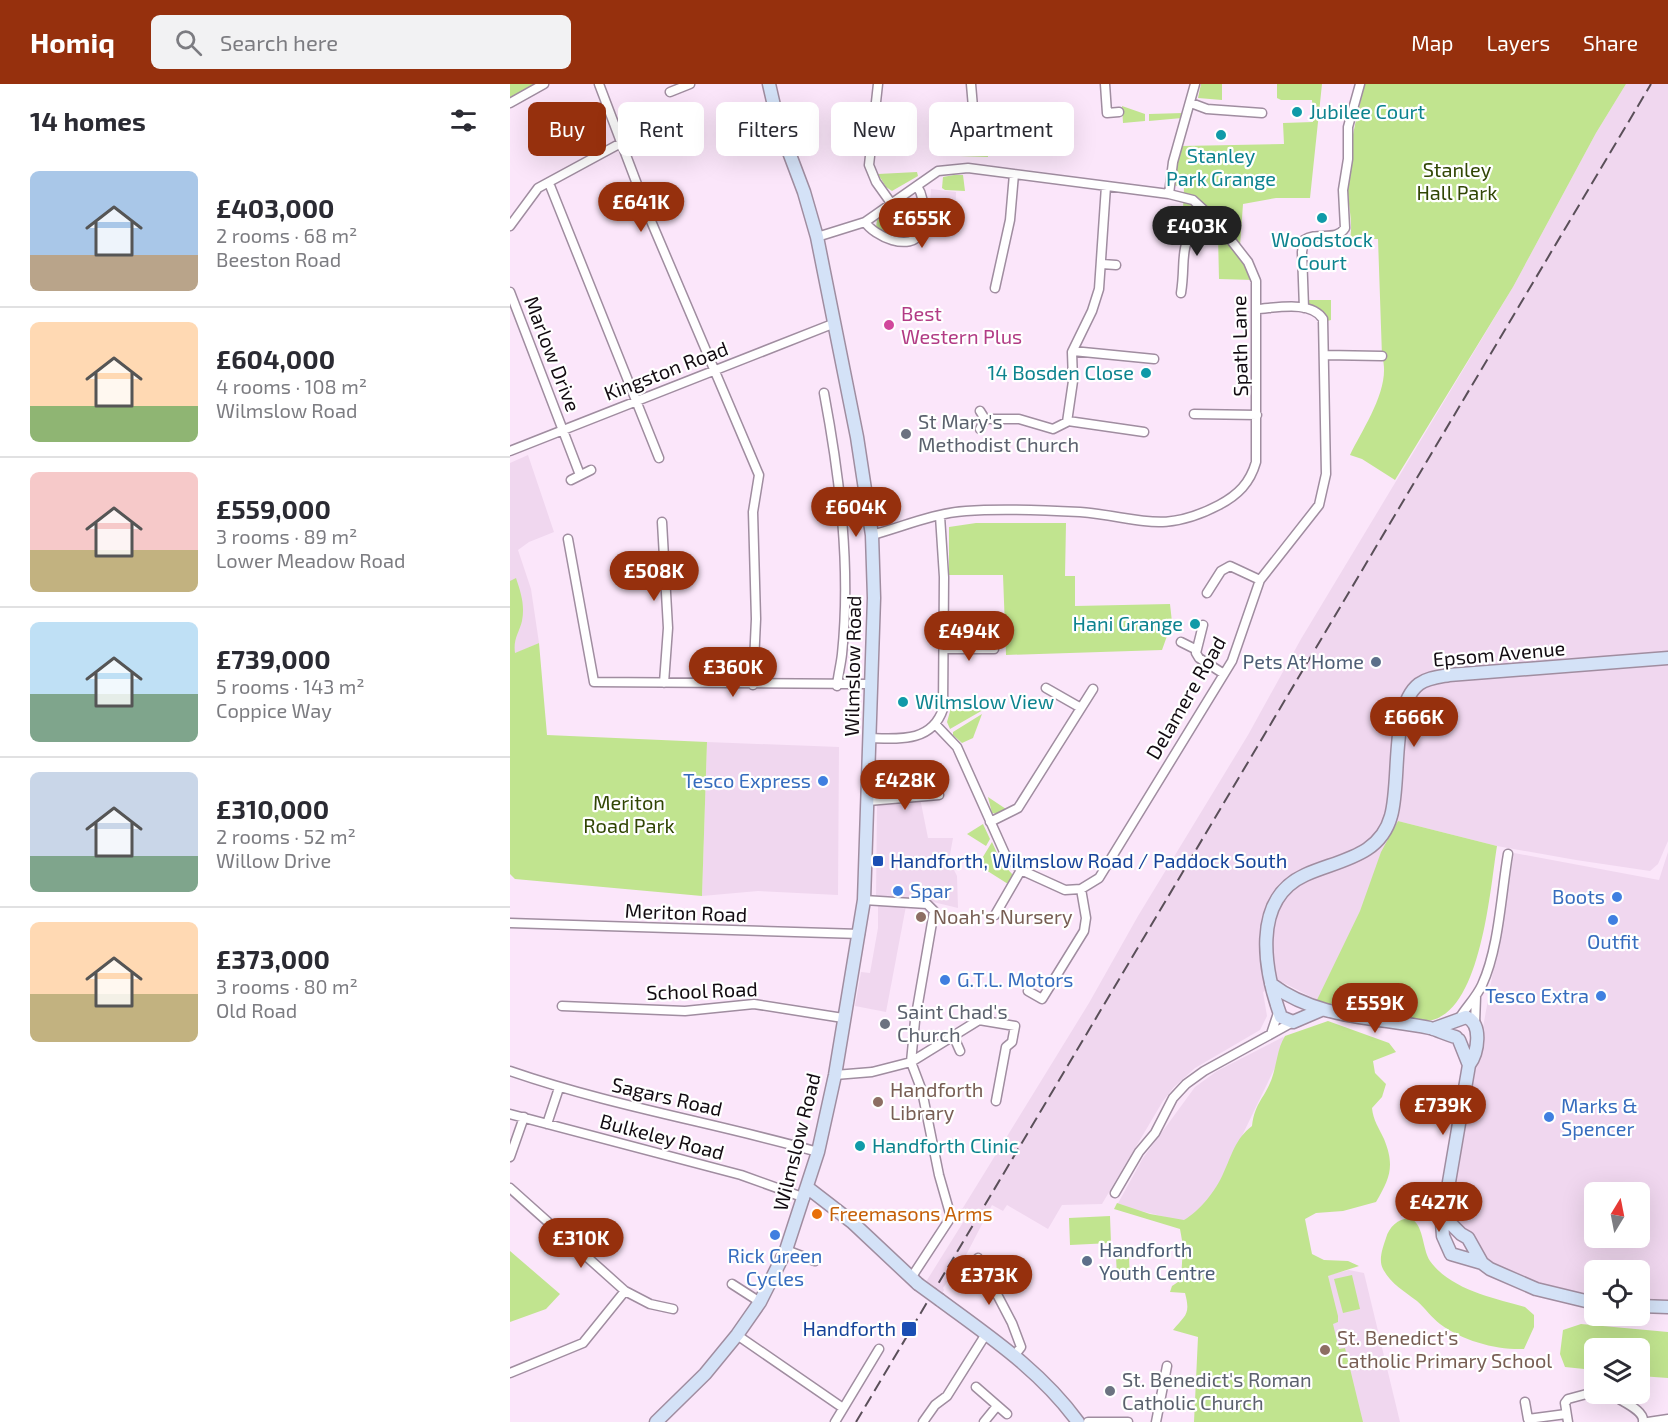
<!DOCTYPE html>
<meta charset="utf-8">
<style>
:root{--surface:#fff;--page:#f2f2f3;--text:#2b2b33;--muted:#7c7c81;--line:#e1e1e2;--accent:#96300d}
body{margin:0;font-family:"Exo 2",sans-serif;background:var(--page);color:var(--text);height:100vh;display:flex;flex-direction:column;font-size:22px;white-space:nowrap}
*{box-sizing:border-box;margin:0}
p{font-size:20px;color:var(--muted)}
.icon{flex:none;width:33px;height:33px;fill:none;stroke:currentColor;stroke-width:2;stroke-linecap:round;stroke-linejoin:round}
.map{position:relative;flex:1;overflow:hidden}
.panel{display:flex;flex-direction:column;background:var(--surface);width:510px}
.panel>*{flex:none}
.hud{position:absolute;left:18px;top:18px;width:570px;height:54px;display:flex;gap:12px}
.needle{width:39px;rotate:10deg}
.buttons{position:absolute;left:1074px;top:1098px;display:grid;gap:12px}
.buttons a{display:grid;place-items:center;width:66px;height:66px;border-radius:9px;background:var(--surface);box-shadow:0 6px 24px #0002;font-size:30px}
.price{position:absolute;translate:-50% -51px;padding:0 14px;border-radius:21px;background:var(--accent);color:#fff;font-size:20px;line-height:39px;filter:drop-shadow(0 2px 3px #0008)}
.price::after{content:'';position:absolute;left:50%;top:36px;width:18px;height:14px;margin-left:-9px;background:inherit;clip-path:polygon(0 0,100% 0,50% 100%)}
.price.selected{background:#222;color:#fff}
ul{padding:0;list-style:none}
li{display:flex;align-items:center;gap:18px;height:150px;padding:0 30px}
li+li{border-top:2px solid var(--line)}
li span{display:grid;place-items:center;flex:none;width:168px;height:120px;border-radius:9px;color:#555}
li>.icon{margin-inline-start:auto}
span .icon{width:72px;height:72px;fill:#fffc;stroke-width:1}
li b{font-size:26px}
h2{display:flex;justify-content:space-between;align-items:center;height:72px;padding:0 30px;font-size:26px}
.tag{padding:0 21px;border-radius:9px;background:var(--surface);box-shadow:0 6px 24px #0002;font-size:21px;line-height:54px}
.tag.selected{background:var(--accent);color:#fff}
header{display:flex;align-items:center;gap:36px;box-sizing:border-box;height:84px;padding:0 30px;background:var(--accent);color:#fff}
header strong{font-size:28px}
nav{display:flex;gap:33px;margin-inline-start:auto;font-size:21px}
.search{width:420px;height:54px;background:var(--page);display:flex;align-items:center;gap:15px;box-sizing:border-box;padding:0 21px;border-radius:9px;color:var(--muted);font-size:22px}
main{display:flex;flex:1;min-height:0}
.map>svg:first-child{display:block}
</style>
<header>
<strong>Homiq</strong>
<div class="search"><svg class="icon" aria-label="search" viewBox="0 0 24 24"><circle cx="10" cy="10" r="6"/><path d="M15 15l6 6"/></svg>Search here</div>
<nav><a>Map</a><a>Layers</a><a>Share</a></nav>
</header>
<main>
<section class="panel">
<h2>14 homes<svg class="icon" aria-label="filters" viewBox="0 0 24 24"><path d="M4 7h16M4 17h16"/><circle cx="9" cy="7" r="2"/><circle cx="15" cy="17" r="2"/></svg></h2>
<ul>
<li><span style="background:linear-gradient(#a9c7e8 70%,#b9a48a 0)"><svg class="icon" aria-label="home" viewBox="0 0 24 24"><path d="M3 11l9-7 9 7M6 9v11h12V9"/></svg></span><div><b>£403,000</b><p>2 rooms · 68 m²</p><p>Beeston Road</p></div></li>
<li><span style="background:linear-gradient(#ffd9b3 70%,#8fb573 0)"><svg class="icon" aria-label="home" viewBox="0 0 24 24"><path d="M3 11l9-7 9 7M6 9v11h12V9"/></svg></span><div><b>£604,000</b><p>4 rooms · 108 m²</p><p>Wilmslow Road</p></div></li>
<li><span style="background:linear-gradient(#f6c9c9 65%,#c2b280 0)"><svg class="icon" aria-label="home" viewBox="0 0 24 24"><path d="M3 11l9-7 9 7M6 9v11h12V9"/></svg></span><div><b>£559,000</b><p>3 rooms · 89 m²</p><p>Lower Meadow Road</p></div></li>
<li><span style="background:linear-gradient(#bfe0f5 60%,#7fa58c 0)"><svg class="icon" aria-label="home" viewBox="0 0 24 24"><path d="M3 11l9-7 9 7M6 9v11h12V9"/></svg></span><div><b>£739,000</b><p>5 rooms · 143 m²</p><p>Coppice Way</p></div></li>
<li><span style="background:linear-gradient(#c9d6e8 70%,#7fa58c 0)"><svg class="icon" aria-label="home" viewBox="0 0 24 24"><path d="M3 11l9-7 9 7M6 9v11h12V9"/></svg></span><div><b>£310,000</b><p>2 rooms · 52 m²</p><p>Willow Drive</p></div></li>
<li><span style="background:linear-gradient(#ffd9b3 60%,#c2b280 0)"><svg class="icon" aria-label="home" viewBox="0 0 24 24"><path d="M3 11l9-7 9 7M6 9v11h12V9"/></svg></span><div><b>£373,000</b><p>3 rooms · 80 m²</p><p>Old Road</p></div></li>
</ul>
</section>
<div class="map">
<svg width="1158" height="1338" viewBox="0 0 1158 1338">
<rect width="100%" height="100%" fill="#fbe6fa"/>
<path fill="#f0d7ef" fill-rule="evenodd" d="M 1116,0 L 1158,0 L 1158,757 L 1148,780 L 1140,787 L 1066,776 L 987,762 L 888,737 L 853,831 L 809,917 L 772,898 L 753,908 L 757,932 L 750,946 L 685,984 L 664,1003 L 653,1017 L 592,1120 L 552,1121 L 538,1145 L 497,1121 L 493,1127 L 482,1121 L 455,1173 L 433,1204 L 434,1206 L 431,1212 L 414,1201 L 457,1132 L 451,1127 L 579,919 L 628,832 L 738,651 L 791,555 L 1003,203 L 1086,49 Z
M 421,105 L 446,108 L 445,152 L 418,152 Z
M 18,371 L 44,448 L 19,458 L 8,466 L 21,505 L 29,559 L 0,572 L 0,379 Z
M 197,658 L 329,663 L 328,811 L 248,807 L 192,812 Z
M 410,714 L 418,754 L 443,754 L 439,776 L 447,792 L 448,824 L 419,817 L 366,814 L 367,719 Z
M 1158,768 L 1158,1223 L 1130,1222 L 1130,1186 L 1084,1186 L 1084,1219 L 1038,1208 L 958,1169 L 961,1163 L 944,1150 L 938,1154 L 936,1145 L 944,1081 L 955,1045 L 1004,769 L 1149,796 ZM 1084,1108 L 1130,1108 L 1130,1154 L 1084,1154 Z
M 368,821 L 396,822 L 376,928 L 345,922 L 351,888 L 360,889 L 368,844 Z
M 773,953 L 778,956 L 774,965 L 702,1114 L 683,1140 L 607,1121 L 633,1074 L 685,1003 L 707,987 Z
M 839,1186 L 854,1189 L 890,1338 L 768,1338 L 761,1320 L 758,1206 Z"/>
<path fill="#c1e48f" d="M 0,0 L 26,0 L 0,16 Z
M 691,0 L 712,0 L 712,16 L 688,14 Z
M 767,0 L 812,0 L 800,114 L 766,114 L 733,120 L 730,162 L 744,196 L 709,195 L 708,152 L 690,130 L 672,147 L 674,104 L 661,100 L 672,62 L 774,60 L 773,39 L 803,38 L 802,16 L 771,16 L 767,14 Z
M 855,0 L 1116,0 L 1086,49 L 1003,203 L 885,396 L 852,375 L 840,371 C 853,344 882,303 872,272 L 868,155 L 840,155 C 843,139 839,126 838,109 C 836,73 846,35 855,0 Z
M 612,22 L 635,30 L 635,37 L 613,39 Z
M 673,29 L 672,34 L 639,37 L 639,30 Z
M 477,57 L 478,73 L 450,72 L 451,60 Z
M 407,88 L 408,92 L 382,107 L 376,103 L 368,90 Z
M 444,91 L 453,91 L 455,107 L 435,106 L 432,104 L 433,93 Z
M 404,115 L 410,125 L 406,148 C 393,156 382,152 369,148 L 366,143 L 367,136 Z
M 798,216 L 821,216 L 821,236 L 817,237 L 813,227 L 798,220 Z
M 466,439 L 556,439 L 555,492 L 565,492 L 565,522 L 660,520 L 662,538 L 652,566 L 496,571 L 493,491 L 439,491 L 439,443 Z
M 6,494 C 11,509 15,521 12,537 C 9,549 3,555 5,569 L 29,559 L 37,651 L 197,658 L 192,812 L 5,795 L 0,790 L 0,497 Z
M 443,617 L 471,617 L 473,626 L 440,645 L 437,638 Z
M 472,630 L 463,654 L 452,659 L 443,651 L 443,648 Z
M 478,713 L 496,725 L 487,730 L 482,729 Z
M 888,737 L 987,762 C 980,804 971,937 914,937 C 882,936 839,925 805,920 L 850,827 L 871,768 Z
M 473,740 L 480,755 L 476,762 L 457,750 Z
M 482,758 L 491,778 L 503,791 L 498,800 L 468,781 Z
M 818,937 L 879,959 L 886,968 L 863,977 L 865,989 L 876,1000 L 872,1013 L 862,1024 C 863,1036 869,1044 874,1055 C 885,1082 880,1094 866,1118 L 833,1127 L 806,1129 L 795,1135 L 802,1170 L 814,1176 L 838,1177 L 849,1182 L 818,1192 L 828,1232 L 828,1238 L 823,1240 L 829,1265 L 835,1264 L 853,1338 L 684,1338 L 688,1253 L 663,1246 C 675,1231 681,1231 675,1209 L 660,1208 L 662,1202 L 671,1196 L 673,1162 L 670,1145 L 604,1125 L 607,1119 L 640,1130 L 674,1136 C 690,1127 706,1106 713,1090 C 722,1071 725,1055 742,1042 C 745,1018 755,1014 762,994 C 767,980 767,965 775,952 Z
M 600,1132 L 601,1159 L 560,1161 L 559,1134 Z
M 899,1134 C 914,1138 912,1165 920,1177 C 941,1206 984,1214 1015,1223 L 1024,1231 L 1024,1243 L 1014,1265 C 986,1266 953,1257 930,1240 C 922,1234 915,1224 907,1217 C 895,1208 880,1199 873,1185 C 868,1176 873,1163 876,1154 C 879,1143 888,1135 899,1134 Z
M 0,1167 L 50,1210 L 36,1225 L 0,1238 Z
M 606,1173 L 619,1173 L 620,1196 L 604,1197 L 604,1192 L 607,1192 Z
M 842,1191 L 850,1225 L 833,1229 L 824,1195 Z
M 1071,1240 L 1158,1248 L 1158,1294 L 1130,1292 L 1130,1264 L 1084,1264 L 1084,1286 L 1055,1283 L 1050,1270 L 1053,1246 Z"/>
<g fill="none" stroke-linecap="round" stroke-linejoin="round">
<g stroke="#a08da0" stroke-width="11">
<path id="street" d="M 89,0 L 141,137 L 249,391 L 243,428 L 246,535 L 243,601
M 368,0 L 359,81 L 366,98 L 381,119
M 461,0 L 464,35
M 595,0 L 597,29 L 609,28
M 160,8 L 180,0
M 0,19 L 34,0
M 681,19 L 697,25 L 752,29
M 39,99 L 149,374
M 659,110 L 663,78 L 685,0
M 355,138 C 364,152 400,169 412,148 C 414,143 413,134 413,129 C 413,118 413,111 407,102
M 0,142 L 28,104 L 111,59
M 307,153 L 355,138 L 428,87 L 458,84 L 659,110 L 683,116 L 706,137 L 738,178 L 746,197 L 746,378 C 740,399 728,411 709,421 C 652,451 629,433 570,428 C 533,426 493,424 456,427 C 424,429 392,443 362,451
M 592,180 L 606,181
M 485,204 L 500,136 L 504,90
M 0,208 L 70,391
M 671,209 C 677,171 665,158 699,133
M 794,224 L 792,168 L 794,156 C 807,147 826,158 835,144 L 833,106 L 838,75 L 838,43 L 850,0
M 563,267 L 644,275
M 815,271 L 872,272
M 314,309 C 330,394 341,484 332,570 C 331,580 328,591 327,602
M 684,330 L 747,331
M 475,335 L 509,335 L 543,345 L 557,338 L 563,297 L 562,268 L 582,227 L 589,205 L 596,102
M 558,337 L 634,348
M 470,345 L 475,335 L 470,327
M 0,367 L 325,239
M 61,396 L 81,386
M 152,438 L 158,544 L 154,599
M 58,455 L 84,598 L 361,600
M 697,509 L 711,487 L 720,482 L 750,496
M 693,541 L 686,569 L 689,574 L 714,590
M 671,558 L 685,565
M 434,565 L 484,565
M 536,604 L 571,624
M 426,641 L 447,663 L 495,770 L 511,786 L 555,806 L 571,805 L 589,794 L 722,577 L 750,496 L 809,421 L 816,390 L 813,235 C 801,216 766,224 747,225
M 361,654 C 390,655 422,658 433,625 L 434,493 L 430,432
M 358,717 L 429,711
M 480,738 L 508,724 L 583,605
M 354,816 L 417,820 L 424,827 L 405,937 L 401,978 L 412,1007 L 429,1091 L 441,1133 L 401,1194
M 485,831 L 511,786
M 0,839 L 350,850
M 518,907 L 532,915 L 574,847 L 576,834 L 571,805
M 52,922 L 175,927 L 244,920 L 333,934
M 949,935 C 956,923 966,914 972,901 C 989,864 991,811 998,770
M 965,940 L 966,912
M 761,950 L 769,926
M 443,951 L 450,967
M 0,987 C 101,1022 206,1039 308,1068
M 325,991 L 362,988 L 401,978 L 469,936 L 505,942 L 502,958 L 496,963 L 486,1017
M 0,1030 L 231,1091 L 295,1114
M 37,1040 L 49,1004
M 0,1073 L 14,1033
M 0,1104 L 115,1207 L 140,1220 L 163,1225
M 605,1109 L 629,1068 L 645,1049 L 663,1014 L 676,1000 L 694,987 L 783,938
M 276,1166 L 305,1177
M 468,1174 L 502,1239 L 511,1263 L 504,1272
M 222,1200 L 250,1218
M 227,1251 L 333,1324
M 0,1289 L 73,1259 L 115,1207
M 466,1303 L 497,1330
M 1101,1310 C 1112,1318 1135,1326 1133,1338
M 1015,1318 L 1018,1335 L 1056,1330
M 325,1338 L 369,1265
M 413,1338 L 425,1321 L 437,1312 L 476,1250
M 474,1338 L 487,1322
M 578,1338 L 618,1338
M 646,1338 L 657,1282
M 1058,1338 L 1055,1319 L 1058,1315 L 1084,1308
M 1138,1338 L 1158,1335"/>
</g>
<g stroke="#a08da0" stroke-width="15">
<path id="secondary" d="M 761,900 C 807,935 866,933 920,944 C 928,946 937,951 946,953
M 811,926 L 783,938 L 771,933 C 755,889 740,816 795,791 C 828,776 870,773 881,732 C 891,698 880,622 909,600 C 917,594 928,593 939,591 L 1158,574
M 923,945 L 956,933 C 973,939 968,969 959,981 L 932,1139 L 933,1152 L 941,1170 L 972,1179
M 949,956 L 959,981
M 298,1104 L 342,1138 L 408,1200
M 935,1129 L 939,1138 L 951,1150 L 958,1154 L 972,1179 L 980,1185 L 1026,1205 L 1084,1219
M 430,1216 C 480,1253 531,1287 568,1338
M 1130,1222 L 1158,1223
M 146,1338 L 195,1290 L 227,1251 L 250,1218 L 276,1166 L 308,1068 L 325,991 L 354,816 L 364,514 L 362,451 L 347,353 L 307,153 L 294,108 L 268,39 L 259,0"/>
</g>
<use href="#street" stroke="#fff" stroke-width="8"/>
<use href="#secondary" stroke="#d4e2f7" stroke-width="12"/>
<path stroke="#5a4f59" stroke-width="2" stroke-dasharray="12 6" stroke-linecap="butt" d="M 346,1338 L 1141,0"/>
<g stroke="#a08da0" stroke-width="15" stroke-linecap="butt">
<path id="secondary-bridge" d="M 408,1200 L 430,1216"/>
</g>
<use href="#secondary-bridge" stroke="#d4e2f7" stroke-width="12"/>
</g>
<g fill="#0f9aa8" stroke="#fff" stroke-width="2">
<circle cx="787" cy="28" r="6"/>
<circle cx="711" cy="51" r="6"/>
<circle cx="812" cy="134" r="6"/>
<circle cx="636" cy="289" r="6"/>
<circle cx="685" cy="540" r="6"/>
<circle cx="393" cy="618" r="6"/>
<circle cx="350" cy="1062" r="6"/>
</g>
<circle fill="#d1479c" stroke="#fff" stroke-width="2" cx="379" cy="241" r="6"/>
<g fill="#6b7280" stroke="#fff" stroke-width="2">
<circle cx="396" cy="350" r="6"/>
<circle cx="375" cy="940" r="6"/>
<circle cx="600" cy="1307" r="6"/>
</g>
<g fill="#5c6f8a" stroke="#fff" stroke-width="2">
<circle cx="866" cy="578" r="6"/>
<circle cx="577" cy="1177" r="6"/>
</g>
<g fill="#3f7fe0" stroke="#fff" stroke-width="2">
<circle cx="313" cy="697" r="6"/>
<circle cx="388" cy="807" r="6"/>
<circle cx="1107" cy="813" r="6"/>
<circle cx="1103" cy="836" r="6"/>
<circle cx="435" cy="896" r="6"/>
<circle cx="1091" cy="912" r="6"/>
<circle cx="1039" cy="1033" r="6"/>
<circle cx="265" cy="1151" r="6"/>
</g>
<g fill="#1a4fb4" stroke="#fff" stroke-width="2">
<rect x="362" y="771" width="12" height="12" rx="3"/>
<rect x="391" y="1237" width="16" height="16" rx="3"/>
</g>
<g fill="#8d6e63" stroke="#fff" stroke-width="2">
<circle cx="411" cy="833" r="6"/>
<circle cx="368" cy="1018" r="6"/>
<circle cx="815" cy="1266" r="6"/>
</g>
<circle fill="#e8710a" stroke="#fff" stroke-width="2" cx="307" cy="1130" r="6"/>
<g text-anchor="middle" stroke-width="4.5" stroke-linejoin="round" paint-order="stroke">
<g font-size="20" fill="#0d838f" stroke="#fff" text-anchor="start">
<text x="799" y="35">Jubilee Court</text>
<text x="711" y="79" text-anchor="middle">Stanley<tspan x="711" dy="23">Park Grange</tspan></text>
<text x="812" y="163" text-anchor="middle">Woodstock<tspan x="812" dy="23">Court</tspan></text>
<text x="624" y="296" text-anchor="end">14 Bosden Close</text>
<text x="673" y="547" text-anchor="end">Hani Grange</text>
<text x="405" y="625">Wilmslow View</text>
<text x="362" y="1069">Handforth Clinic</text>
</g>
<g font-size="20" fill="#314604" stroke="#fff">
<text x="947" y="93">Stanley<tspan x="947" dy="23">Hall Park</tspan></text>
<text x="119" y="726">Meriton<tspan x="119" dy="23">Road Park</tspan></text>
</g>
<g font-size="20" fill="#b23c85" stroke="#fff" text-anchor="start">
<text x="391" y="237">Best<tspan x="391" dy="23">Western Plus</tspan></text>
</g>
<g font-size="20" fill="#120b11" stroke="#fff">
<text transform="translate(730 262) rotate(-91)" y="7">Spath Lane</text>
<text transform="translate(42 270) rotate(69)" y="7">Marlow Drive</text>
<text transform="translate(156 287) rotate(-21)" y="7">Kingston Road</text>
<text transform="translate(989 570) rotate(-5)" y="7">Epsom Avenue</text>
<text transform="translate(343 582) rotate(-89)" y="7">Wilmslow Road</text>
<text transform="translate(676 614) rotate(-60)" y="7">Delamere Road</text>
<text transform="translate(176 829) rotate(2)" y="7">Meriton Road</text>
<text transform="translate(192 907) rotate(-2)" y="7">School Road</text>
<text transform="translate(157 1013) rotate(13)" y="7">Sagars Road</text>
<text transform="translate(152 1053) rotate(15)" y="7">Bulkeley Road</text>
<text transform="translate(287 1058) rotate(-76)" y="7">Wilmslow Road</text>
</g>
<g font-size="20" fill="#5b616d" stroke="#fff" text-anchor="start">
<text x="408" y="345">St Mary's<tspan x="408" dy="23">Methodist Church</tspan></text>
<text x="387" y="935">Saint Chad's<tspan x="387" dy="23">Church</tspan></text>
<text x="612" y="1303">St. Benedict's Roman<tspan x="612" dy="23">Catholic Church</tspan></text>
</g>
<g font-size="20" fill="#4e5e75" stroke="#fff" text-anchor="end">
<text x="854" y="585">Pets At Home</text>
<text x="589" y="1173" text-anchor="start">Handforth<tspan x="589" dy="23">Youth Centre</tspan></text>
</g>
<g font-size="20" fill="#366cbe" stroke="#fff" text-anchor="end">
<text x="301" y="704">Tesco Express</text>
<text x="400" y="814" text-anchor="start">Spar</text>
<text x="1095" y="820">Boots</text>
<text x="1103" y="865" text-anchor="middle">Outfit</text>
<text x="447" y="903" text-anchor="start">G.T.L. Motors</text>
<text x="1079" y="919">Tesco Extra</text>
<text x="1051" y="1029" text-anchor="start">Marks &amp;<tspan x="1051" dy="23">Spencer</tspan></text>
<text x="265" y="1179" text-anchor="middle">Rick Green<tspan x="265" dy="23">Cycles</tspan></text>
</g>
<g font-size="20" fill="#164399" stroke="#fff" text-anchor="start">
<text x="380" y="784">Handforth, Wilmslow Road / Paddock South</text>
<text x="386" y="1252" text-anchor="end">Handforth</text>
</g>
<g font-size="20" fill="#785e54" stroke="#fff" text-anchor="start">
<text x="423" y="840">Noah's Nursery</text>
<text x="380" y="1013">Handforth<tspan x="380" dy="23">Library</tspan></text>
<text x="827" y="1261">St. Benedict's<tspan x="827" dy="23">Catholic Primary School</tspan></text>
</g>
<g font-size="20" fill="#c56008" stroke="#fff" text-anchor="start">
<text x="319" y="1137">Freemasons Arms</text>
</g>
</g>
</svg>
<div class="buttons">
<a><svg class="needle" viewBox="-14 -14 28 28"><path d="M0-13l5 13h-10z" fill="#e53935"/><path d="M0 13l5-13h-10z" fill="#7c7c81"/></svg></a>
<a><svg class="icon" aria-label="locate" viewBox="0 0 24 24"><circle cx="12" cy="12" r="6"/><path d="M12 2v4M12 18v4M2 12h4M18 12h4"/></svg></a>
<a><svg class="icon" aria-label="layers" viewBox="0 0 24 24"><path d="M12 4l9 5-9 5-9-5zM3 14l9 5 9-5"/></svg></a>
</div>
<b class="price" style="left:131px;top:149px">£641K</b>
<b class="price" style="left:412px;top:165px">£655K</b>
<b class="price selected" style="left:687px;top:173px">£403K</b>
<b class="price" style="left:346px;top:454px">£604K</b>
<b class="price" style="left:144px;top:518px">£508K</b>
<b class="price" style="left:459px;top:578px">£494K</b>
<b class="price" style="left:223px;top:614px">£360K</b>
<b class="price" style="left:904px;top:664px">£666K</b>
<b class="price" style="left:395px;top:727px">£428K</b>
<b class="price" style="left:865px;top:950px">£559K</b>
<b class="price" style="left:933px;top:1052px">£739K</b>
<b class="price" style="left:929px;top:1149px">£427K</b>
<b class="price" style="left:71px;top:1185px">£310K</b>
<b class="price" style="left:479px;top:1222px">£373K</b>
<div class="hud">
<a class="tag selected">Buy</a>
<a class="tag">Rent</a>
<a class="tag">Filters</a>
<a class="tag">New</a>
<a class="tag">Apartment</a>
</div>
</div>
</main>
